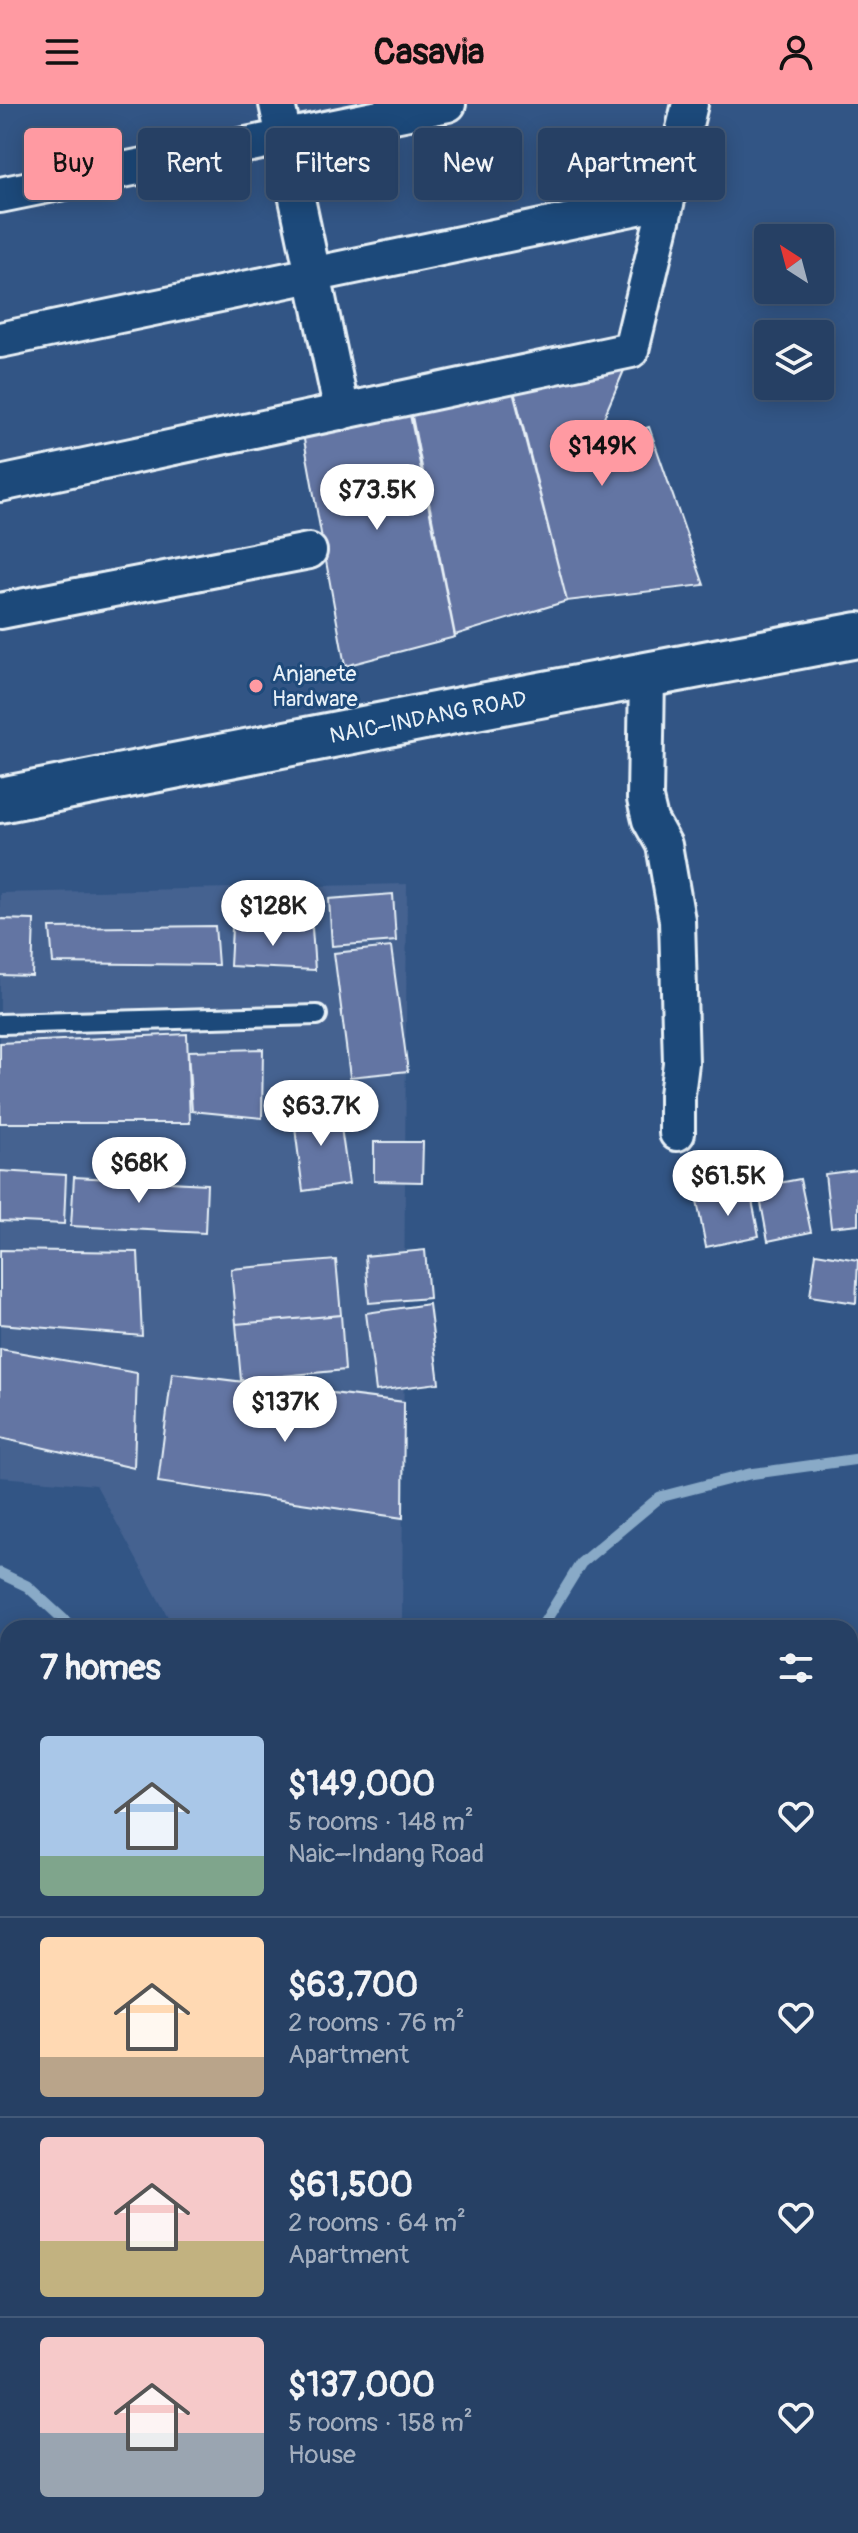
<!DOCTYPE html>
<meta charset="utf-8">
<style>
:root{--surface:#264064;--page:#2e476a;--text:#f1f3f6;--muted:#a4afbf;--line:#425978;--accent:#ff9aa2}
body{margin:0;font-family:Pangolin,sans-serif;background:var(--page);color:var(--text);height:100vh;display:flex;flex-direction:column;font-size:30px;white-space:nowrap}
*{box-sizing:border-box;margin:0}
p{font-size:26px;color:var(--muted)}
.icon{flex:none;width:44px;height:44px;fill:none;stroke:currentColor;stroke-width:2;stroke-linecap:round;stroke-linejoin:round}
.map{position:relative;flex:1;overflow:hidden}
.drawer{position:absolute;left:0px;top:1516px;width:858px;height:914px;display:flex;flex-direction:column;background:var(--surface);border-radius:24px 24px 0 0;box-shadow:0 4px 20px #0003,0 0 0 2px var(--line)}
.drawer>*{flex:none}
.guide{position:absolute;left:24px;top:24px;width:810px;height:72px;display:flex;gap:16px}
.needle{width:52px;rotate:324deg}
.fabs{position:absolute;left:754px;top:120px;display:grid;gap:16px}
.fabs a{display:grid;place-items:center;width:80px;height:80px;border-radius:8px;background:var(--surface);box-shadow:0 4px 20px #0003,0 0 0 2px var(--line);font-size:40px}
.price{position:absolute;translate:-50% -68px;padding:0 18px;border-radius:28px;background:#fff;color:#222;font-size:26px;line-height:52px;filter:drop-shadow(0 2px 4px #0008)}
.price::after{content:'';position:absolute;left:50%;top:48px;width:24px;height:18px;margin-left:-12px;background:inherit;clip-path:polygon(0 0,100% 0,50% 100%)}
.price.selected{background:var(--accent);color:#111}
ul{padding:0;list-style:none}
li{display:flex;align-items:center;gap:24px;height:200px;padding:0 40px}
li+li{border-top:2px solid var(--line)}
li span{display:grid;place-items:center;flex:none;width:224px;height:160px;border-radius:8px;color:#555}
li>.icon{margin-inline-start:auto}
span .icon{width:96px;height:96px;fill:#fffc;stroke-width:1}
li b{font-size:34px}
h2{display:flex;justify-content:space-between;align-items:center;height:96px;padding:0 40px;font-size:34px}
.chip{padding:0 28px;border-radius:8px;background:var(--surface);box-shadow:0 4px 20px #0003,0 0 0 2px var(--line);font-size:28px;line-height:72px}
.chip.selected{background:var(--accent);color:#111}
header{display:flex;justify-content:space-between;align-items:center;height:104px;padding:0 40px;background:var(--accent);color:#111;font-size:36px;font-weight:700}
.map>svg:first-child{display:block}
</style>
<header><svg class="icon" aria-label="menu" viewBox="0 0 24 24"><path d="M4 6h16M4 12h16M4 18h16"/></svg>Casavia<svg class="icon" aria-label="person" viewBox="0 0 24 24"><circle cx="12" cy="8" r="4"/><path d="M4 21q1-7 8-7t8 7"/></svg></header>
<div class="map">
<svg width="858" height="2429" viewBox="0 0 858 2429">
<rect width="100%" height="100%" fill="#325585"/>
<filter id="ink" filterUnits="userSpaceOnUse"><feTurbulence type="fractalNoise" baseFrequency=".0125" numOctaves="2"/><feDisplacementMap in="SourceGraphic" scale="16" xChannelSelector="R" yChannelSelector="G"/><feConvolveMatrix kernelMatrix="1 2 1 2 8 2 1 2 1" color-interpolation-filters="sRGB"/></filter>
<g filter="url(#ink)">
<path fill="#446290" d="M 407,780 L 402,1524 L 174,1524 L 96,1381 L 0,1373 L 0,789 Z"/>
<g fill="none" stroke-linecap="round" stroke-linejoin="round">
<path stroke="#89aac7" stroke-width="11" d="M 0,1469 L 27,1482 L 73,1524
M 541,1524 L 581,1459 L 660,1393 L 749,1370 L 858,1355"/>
<path stroke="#4a7aa7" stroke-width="66" d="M 0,2160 L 8,2159
M 491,2422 L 494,2429"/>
</g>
<path fill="#6475a3" stroke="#e8f1f8" stroke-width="2" d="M 631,250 L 592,341 L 649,323 L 704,481 L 567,497 L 511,275 Z
M 510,276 L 567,497 L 455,531 L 409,297 Z
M 407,296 L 455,533 L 345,562 L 301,319 Z
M 393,790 L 396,837 L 332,842 L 329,795 Z
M 0,815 L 34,816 L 32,872 L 0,871 Z
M 215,822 L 218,861 L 53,859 L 50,824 Z
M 232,824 L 312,824 L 315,866 L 230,862 Z
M 391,843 L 408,967 L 350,973 L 334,849 Z
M 187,930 L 190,1019 L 0,1019 L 0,939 Z
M 263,945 L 262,1014 L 192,1007 L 188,947 Z
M 338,1002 L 349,1080 L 303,1087 L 293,1008 Z
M 374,1038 L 423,1038 L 422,1078 L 374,1077 Z
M 858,1066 L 858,1120 L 831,1123 L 825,1070 Z
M 0,1067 L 66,1071 L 64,1120 L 0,1117 Z
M 74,1073 L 207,1080 L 205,1129 L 71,1122 Z
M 800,1075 L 811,1128 L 768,1137 L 758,1083 Z
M 750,1086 L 759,1132 L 706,1143 L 697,1097 Z
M 0,1146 L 138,1148 L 142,1232 L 0,1220 Z
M 425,1146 L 429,1194 L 369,1199 L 365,1152 Z
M 816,1149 L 858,1156 L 856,1199 L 810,1192 Z
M 336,1156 L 341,1211 L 236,1220 L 231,1165 Z
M 429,1200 L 439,1279 L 376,1287 L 366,1209 Z
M 341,1211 L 345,1266 L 241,1276 L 236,1220 Z
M 0,1245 L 137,1269 L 134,1364 L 0,1334 Z
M 172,1269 L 404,1298 L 403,1414 L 158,1378 Z"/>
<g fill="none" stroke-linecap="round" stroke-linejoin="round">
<g stroke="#e8f1f8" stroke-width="24">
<path id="lane" d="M 0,920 L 317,911"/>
</g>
<g stroke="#e8f1f8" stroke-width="40">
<path id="street" d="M 277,0 L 342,308
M 0,91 L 448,0
M 0,236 L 666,97
M 0,380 L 631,246 L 690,0
M 0,507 L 309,447
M 647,571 L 645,695 L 650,716 L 664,741 L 677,816 L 681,959 L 677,991 L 677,1029
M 0,2359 L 8,2362
M 164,2422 L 182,2429"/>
</g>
<g stroke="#e8f1f8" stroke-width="50">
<g id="secondary">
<path id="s1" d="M 0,696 L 460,606 L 858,531"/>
</g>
</g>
<use href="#lane" stroke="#1f4a7a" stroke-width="18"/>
<use href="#street" stroke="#1f4a7a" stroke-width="34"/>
<use href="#secondary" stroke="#1f4a7a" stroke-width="44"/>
</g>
</g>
<circle fill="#ff9aa2" stroke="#1f4a7a" stroke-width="3" cx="256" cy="582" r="8"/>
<g text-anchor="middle" stroke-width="6" stroke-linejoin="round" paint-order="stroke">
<g font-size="22" fill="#e8f1f8" stroke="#1f4a7a" text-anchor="start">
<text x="272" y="577">Anjanete<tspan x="272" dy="25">Hardware</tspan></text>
</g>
<g font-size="22" fill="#e8f1f8" stroke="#1f4a7a">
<text dy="8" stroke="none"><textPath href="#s1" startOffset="436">NAIC–INDANG ROAD</textPath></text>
</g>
</g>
</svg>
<div class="fabs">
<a><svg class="needle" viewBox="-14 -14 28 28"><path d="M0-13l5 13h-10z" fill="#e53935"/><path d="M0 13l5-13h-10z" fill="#a4afbf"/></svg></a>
<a><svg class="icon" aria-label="layers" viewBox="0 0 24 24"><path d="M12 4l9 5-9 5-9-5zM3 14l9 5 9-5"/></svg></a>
</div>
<b class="price selected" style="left:602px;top:384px">$149K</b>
<b class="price" style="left:377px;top:428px">$73.5K</b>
<b class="price" style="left:273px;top:844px">$128K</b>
<b class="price" style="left:321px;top:1044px">$63.7K</b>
<b class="price" style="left:139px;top:1101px">$68K</b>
<b class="price" style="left:728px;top:1114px">$61.5K</b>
<b class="price" style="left:285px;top:1340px">$137K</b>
<div class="guide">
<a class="chip selected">Buy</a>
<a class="chip">Rent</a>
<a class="chip">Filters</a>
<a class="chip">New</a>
<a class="chip">Apartment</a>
</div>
<section class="drawer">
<h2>7 homes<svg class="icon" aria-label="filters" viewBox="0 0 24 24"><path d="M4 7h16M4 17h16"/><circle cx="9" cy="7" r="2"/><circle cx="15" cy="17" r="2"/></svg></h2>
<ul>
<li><span style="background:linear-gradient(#a9c7e8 75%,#7fa58c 0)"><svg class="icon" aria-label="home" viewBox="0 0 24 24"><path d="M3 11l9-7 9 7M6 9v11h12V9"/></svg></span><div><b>$149,000</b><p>5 rooms · 148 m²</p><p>Naic–Indang Road</p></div><svg class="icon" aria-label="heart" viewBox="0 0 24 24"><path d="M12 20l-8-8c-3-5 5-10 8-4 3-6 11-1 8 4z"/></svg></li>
<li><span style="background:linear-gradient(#ffd9b3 75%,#b9a48a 0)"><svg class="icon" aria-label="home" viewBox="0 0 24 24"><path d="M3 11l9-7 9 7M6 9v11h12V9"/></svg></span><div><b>$63,700</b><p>2 rooms · 76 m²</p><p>Apartment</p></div><svg class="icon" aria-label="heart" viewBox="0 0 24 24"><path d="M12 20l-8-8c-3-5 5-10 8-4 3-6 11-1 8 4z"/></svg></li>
<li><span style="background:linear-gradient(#f6c9c9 65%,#c2b280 0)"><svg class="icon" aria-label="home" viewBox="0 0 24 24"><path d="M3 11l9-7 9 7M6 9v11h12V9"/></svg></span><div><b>$61,500</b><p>2 rooms · 64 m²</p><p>Apartment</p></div><svg class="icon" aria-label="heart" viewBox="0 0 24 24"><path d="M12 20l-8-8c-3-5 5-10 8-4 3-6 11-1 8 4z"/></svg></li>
<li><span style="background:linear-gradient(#f6c9c9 60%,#9aa5b1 0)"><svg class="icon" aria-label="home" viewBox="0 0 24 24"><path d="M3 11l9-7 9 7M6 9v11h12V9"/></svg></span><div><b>$137,000</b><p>5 rooms · 158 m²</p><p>House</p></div><svg class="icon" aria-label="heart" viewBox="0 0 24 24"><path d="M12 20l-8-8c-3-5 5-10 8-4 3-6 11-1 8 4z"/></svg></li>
</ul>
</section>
</div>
